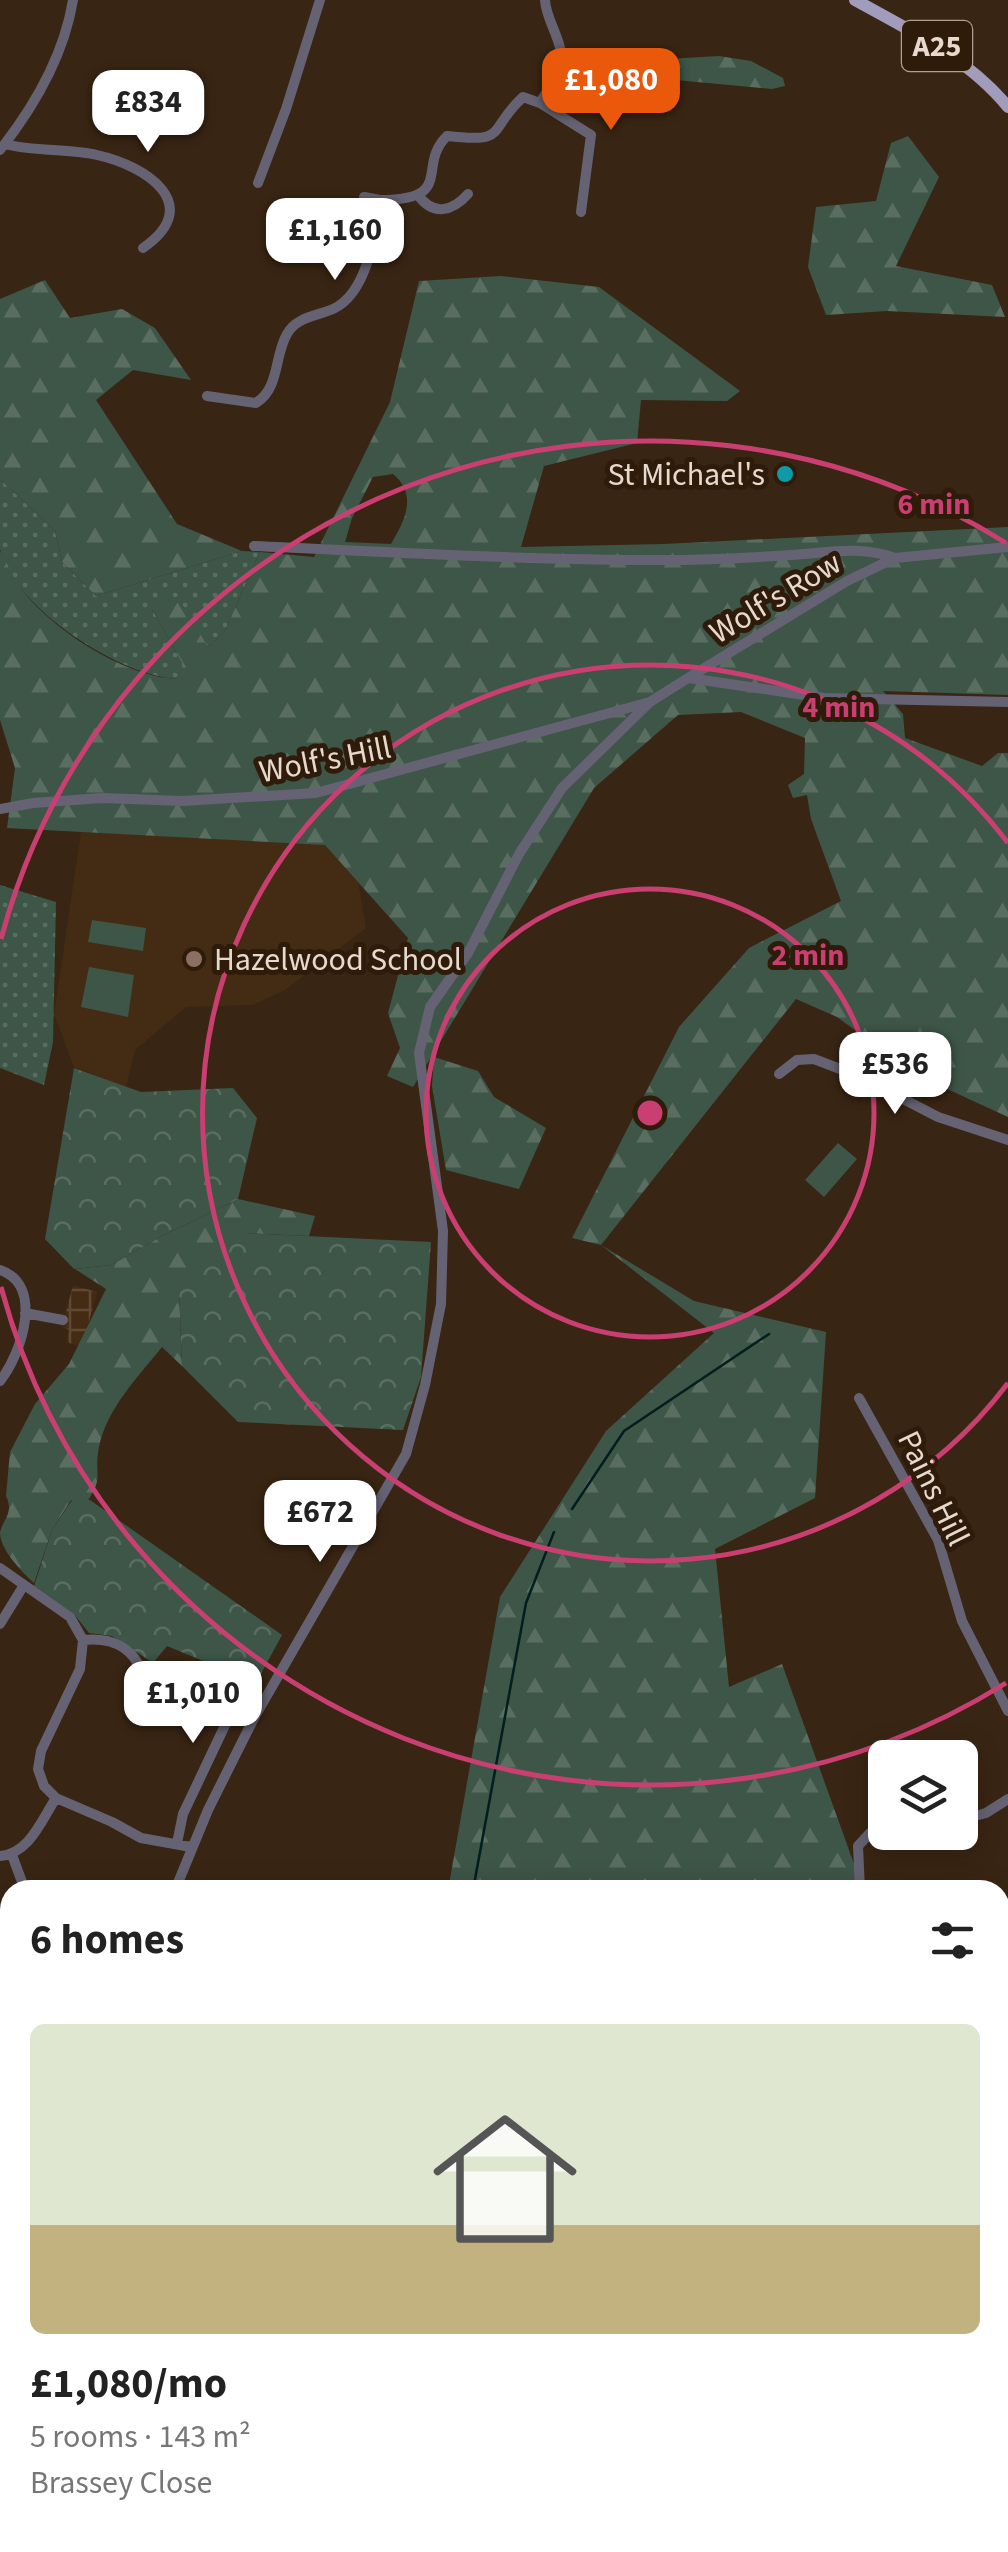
<!DOCTYPE html>
<meta charset="utf-8">
<style>
:root{--surface:#fff;--page:#f2f2f2;--text:#222;--muted:#767676;--line:#e0e0e0;--accent:#ea580c}
body{margin:0;font-family:"Source Sans 3",sans-serif;background:var(--page);color:var(--text);height:100vh;display:flex;flex-direction:column;font-size:38px;white-space:nowrap}
*{box-sizing:border-box;margin:0}
p{font-size:32px;color:var(--muted)}
.icon{flex:none;width:55px;height:55px;fill:none;stroke:currentColor;stroke-width:2;stroke-linecap:round;stroke-linejoin:round}
.map{position:relative;flex:1;overflow:hidden}
.sheet{position:absolute;left:0px;top:1880px;width:1010px;height:672px;display:flex;flex-direction:column;background:var(--surface);border-radius:30px 30px 0 0;box-shadow:0 5px 25px #0003}
.sheet>*{flex:none}
.buttons{position:absolute;left:868px;top:1740px;display:grid;gap:20px}
.buttons a{display:grid;place-items:center;width:110px;height:110px;border-radius:15px;background:var(--surface);box-shadow:0 5px 25px #0003;font-size:50px}
.price{position:absolute;translate:-50% -85px;padding:0 22px;border-radius:20px;background:#fff;color:#222;font-size:32px;line-height:65px;filter:drop-shadow(0 2px 5px #0008)}
.price::after{content:'';position:absolute;left:50%;top:60px;width:30px;height:22px;margin-left:-15px;background:inherit;clip-path:polygon(0 0,100% 0,50% 100%)}
.price.selected{background:var(--accent);color:#fff}
ul{padding:0;list-style:none}
li{display:grid;align-content:center;gap:20px;height:530px;padding:0 30px}
li+li{border-top:2px solid var(--line)}
li span{display:grid;place-items:center;height:310px;border-radius:15px;color:#555}
li>.icon{margin-inline-start:auto}
span .icon{width:180px;height:180px;fill:#fffc;stroke-width:1}
li b{font-size:42px}
h2{display:flex;justify-content:space-between;align-items:center;height:120px;padding:0 30px;font-size:42px}
.map>svg:first-child{display:block}
</style>
<div class="map">
<svg width="1008" height="2552" viewBox="0 0 1008 2552">
<defs>
<pattern id="industrial-grid" width="8" height="8" patternUnits="userSpaceOnUse" patternTransform="scale(2.5)"><rect width="8" height="8" fill="#442b13"/><path d="M0 4h8M4 0v8" fill="none" stroke="#5f4934"/></pattern>
<pattern id="grass-dots" width="8" height="8" patternUnits="userSpaceOnUse" patternTransform="scale(2.5)"><rect width="8" height="8" fill="#3d5648"/><path d="M2 2h.1M6 6h.1" fill="none" stroke="#596e61" stroke-width="1.8" stroke-linecap="round"/></pattern>
<pattern id="forest-firs" width="22" height="20" patternUnits="userSpaceOnUse" patternTransform="scale(2.5)"><rect width="22" height="20" fill="#3d5648"/><path d="M5 1l3.5 6h-7zM16 11l3.5 6h-7z" fill="#596e61"/></pattern>
<pattern id="park-crowns" width="20" height="18" patternUnits="userSpaceOnUse" patternTransform="scale(2.5)"><rect width="20" height="18" fill="#3d5648"/><path d="M2 6a3 3 0 1 1 6 0M12 15a3 3 0 1 1 6 0" fill="none" stroke="#596e61"/></pattern>
</defs>
<rect width="100%" height="100%" fill="#392513"/>
<path fill="#442b13" d="M 85,805 L 350,833 L 366,928 L 285,990 L 253,1005 L 186,1007 L 135,1050 L 126,1087 L 74,1067 L 54,1014 Z"/>
<path fill="url(#industrial-grid)" d="M 73,1285 L 97,1292 L 82,1347 L 66,1342 L 69,1330 L 62,1327 Z"/>
<path fill="url(#grass-dots)" d="M 0,479 L 55,531 L 62,562 L 96,596 L 242,551 L 260,552 L 224,633 L 208,647 L 151,607 L 182,663 L 182,679 C 125,680 13,608 0,549 C 0,528 0,500 0,479 Z
M 0,885 L 56,902 L 53,1042 L 44,1085 L 0,1068 Z"/>
<path fill="url(#forest-firs)" fill-rule="evenodd" d="M 719,56 L 751,61 L 783,78 L 785,86 L 772,89 L 665,79 L 667,59 Z
M 908,136 L 939,177 L 896,266 L 992,285 L 1005,317 L 887,311 L 826,315 L 808,267 L 816,207 L 876,201 L 891,143 Z
M 501,276 L 599,287 L 740,391 L 727,401 L 641,400 L 637,443 L 544,466 L 521,547 L 664,544 L 1008,527 L 1008,695 L 883,691 L 903,714 L 905,738 L 982,766 L 998,753 L 1008,753 L 1008,1117 L 906,1070 L 899,1062 L 837,1017 L 796,999 L 601,1245 L 694,1301 L 826,1332 L 815,1498 L 715,1549 L 729,1687 L 782,1664 L 858,1875 L 861,1890 L 448,1890 L 500,1597 L 606,1431 L 714,1333 L 601,1245 L 572,1238 L 679,1027 L 749,948 L 841,901 L 811,819 L 807,795 L 793,798 L 788,785 L 804,774 L 805,738 L 741,712 L 678,715 L 594,788 L 413,1087 L 387,1076 L 400,1048 L 388,1013 L 408,938 L 325,845 L 7,828 L 15,768 L 0,720 L 0,551 C 7,564 14,579 23,591 C 55,632 130,680 182,679 L 182,663 L 151,607 L 178,597 L 208,647 L 224,633 L 260,552 L 314,557 L 390,402 L 419,281 ZM 393,474 C 418,495 405,520 391,544 L 345,542 L 352,518 L 373,477 Z
M 45,280 L 70,318 L 122,309 L 155,328 L 191,380 L 133,370 L 96,400 L 177,524 L 242,551 L 96,596 L 62,562 L 55,531 L 0,479 L 0,299 Z
M 434,1057 L 478,1071 L 494,1097 L 546,1128 L 519,1189 L 446,1170 L 432,1086 Z
M 238,1199 L 315,1216 L 309,1236 L 244,1233 L 179,1290 L 182,1366 L 162,1347 C 138,1377 107,1408 99,1447 C 93,1477 106,1476 84,1506 L 71,1500 L 52,1530 L 34,1583 C 22,1572 0,1550 0,1532 C 4,1518 14,1512 6,1496 L 10,1452 L 35,1404 L 69,1364 L 106,1289 L 75,1269 L 111,1265 L 162,1236 Z
M 0,2104 L 10,2108 L 10,2239 L 0,2246 Z
M 1008,2321 L 1008,2552 L 836,2552 L 842,2543 L 1000,2542 L 1000,2322 Z"/>
<path fill="url(#park-crowns)" d="M 74,1068 L 141,1092 L 233,1088 L 257,1118 L 238,1199 L 162,1236 L 111,1265 L 74,1269 L 45,1239 Z
M 244,1233 L 431,1242 L 421,1377 L 403,1430 L 238,1422 L 182,1366 L 179,1290 L 208,1245 Z
M 72,1500 L 90,1500 L 282,1635 L 256,1683 L 167,1646 L 153,1663 L 112,1636 L 89,1633 L 74,1614 L 34,1586 L 52,1530 Z"/>
<path fill="#3d5648" d="M 92,920 L 146,928 L 143,951 L 88,942 Z
M 89,967 L 134,975 L 128,1017 L 81,1007 Z
M 838,1143 L 857,1159 L 824,1197 L 805,1180 Z"/>
<g fill="none" stroke-linecap="round" stroke-linejoin="round">
<path stroke="#021e1e" stroke-width="2.5" d="M 572,1509 L 624,1431 L 769,1334
M 473,1890 L 526,1603 L 554,1532
M 373,2552 L 375,2542"/>
<path stroke="#656373" stroke-width="10" d="M 540,103 L 591,135 L 581,212
M 5,144 C 35,152 67,148 97,155 C 147,166 205,205 143,248
M 0,150 C 34,107 64,55 73,0
M 258,183 L 286,109 L 320,0
M 418,195 C 433,216 452,212 468,194
M 364,197 L 380,200
M 207,396 L 256,403 C 280,388 274,356 287,334 C 296,317 317,316 333,309 C 367,294 376,233 380,200 C 456,200 416,166 447,136 C 510,143 486,131 523,97 L 540,103 C 546,92 556,79 560,66 C 566,44 546,22 545,0
M 254,546 C 389,552 524,560 660,560 C 703,560 746,558 790,555 C 827,553 859,545 895,558
M 689,678 L 824,698 L 1008,702
M 0,809 L 33,803 L 102,798 L 183,801 L 316,793 L 650,702
M 779,1074 L 797,1060 L 814,1059 L 861,1077 L 938,1117 L 1008,1140
M 0,1270 C 45,1285 21,1355 0,1381
M 25,1313 L 63,1320
M 859,1398 L 938,1540 L 962,1621 L 1008,1711
M 0,1568 L 70,1617 L 83,1640 L 80,1669 L 41,1751 L 38,1769 L 44,1786 L 56,1798 L 112,1822 L 141,1838 L 191,1847
M 0,1624 L 24,1585
M 83,1640 C 110,1637 132,1646 142,1672
M 960,1820 L 986,1813 L 1008,1799
M 177,1843 L 183,1814 L 228,1719 L 239,1713 L 254,1718
M 12,1855 L 25,1890
M 0,1856 C 29,1854 41,1821 56,1798
M 175,1890 L 208,1810 L 254,1718 L 406,1454 L 425,1385 L 441,1304 L 443,1231 L 419,1053 L 430,1007 L 468,953 L 519,854 L 562,788 L 650,702 L 688,678 L 847,581 L 895,558 L 1008,547
M 860,1890 L 858,1846 L 870,1833 L 885,1826
M 0,2024 L 10,2030
M 0,2252 L 10,2246
M 387,2552 L 390,2542"/>
<path stroke="#a19bbc" stroke-width="12" d="M 855,0 C 909,30 968,58 1008,107"/>
</g>
<g fill="none" stroke="#c93f72" stroke-width="5">
<circle cx="650" cy="1113" r="224"/>
<path d="M1008 1383A448 448 0 1 1 1008 843"/>
<path d="M1006 1683A672 672 0 0 1 1 1287M1 939A672 672 0 0 1 1006 543"/>
</g>
<circle fill="#0f9aa8" stroke="#2e1b09" stroke-width="4" cx="785" cy="474" r="10"/>
<circle fill="#8d6e63" stroke="#2e1b09" stroke-width="4" cx="194" cy="959" r="10"/>
<g text-anchor="middle" stroke-width="10" stroke-linejoin="round" paint-order="stroke">
<rect fill="#2e1b09" stroke="#b0a093" stroke-width="2.5" x="902" y="21" width="70" height="50" rx="8"/>
<g font-size="30" font-weight="bold" fill="#e7d9ce">
<text x="937" y="56">A25</text>
</g>
<g font-size="32" fill="#e7d9ce" stroke="#2e1b09" text-anchor="end">
<text x="765" y="485">St Michael's</text>
<text x="214" y="970" text-anchor="start">Hazelwood School</text>
</g>
<g font-size="32" fill="#e7d9ce" stroke="#2e1b09">
<text transform="translate(775 597) rotate(-31)" y="11">Wolf's Row</text>
<text transform="translate(325 759) rotate(-11)" y="11">Wolf's Hill</text>
<text transform="translate(934 1488) rotate(64)" y="11">Pains Hill</text>
</g>
</g>
<circle cx="650" cy="1113" r="15" fill="#c93f72" stroke="#2e1b09" stroke-width="5"/>
<g font-size="30" text-anchor="middle" font-weight="bold" fill="#c93f72" stroke="#2e1b09" stroke-width="10" stroke-linejoin="round" paint-order="stroke">
<text x="934" y="514">6 min</text>
<text x="839" y="717">4 min</text>
<text x="808" y="965">2 min</text>
</g>
</svg>
<div class="buttons">
<a><svg class="icon" aria-label="layers" viewBox="0 0 24 24"><path d="M12 4l9 5-9 5-9-5zM3 14l9 5 9-5"/></svg></a>
</div>
<b class="price selected" style="left:611px;top:133px">£1,080</b>
<b class="price" style="left:148px;top:155px">£834</b>
<b class="price" style="left:335px;top:283px">£1,160</b>
<b class="price" style="left:895px;top:1117px">£536</b>
<b class="price" style="left:320px;top:1565px">£672</b>
<b class="price" style="left:193px;top:1746px">£1,010</b>
<section class="sheet">
<h2>6 homes<svg class="icon" aria-label="filters" viewBox="0 0 24 24"><path d="M4 7h16M4 17h16"/><circle cx="9" cy="7" r="2"/><circle cx="15" cy="17" r="2"/></svg></h2>
<ul>
<li><span style="background:linear-gradient(#dfe7d0 65%,#c2b280 0)"><svg class="icon" aria-label="home" viewBox="0 0 24 24"><path d="M3 11l9-7 9 7M6 9v11h12V9"/></svg></span><div><b>£1,080/mo</b><p>5 rooms · 143 m²</p><p>Brassey Close</p></div></li>
</ul>
</section>
</div>
